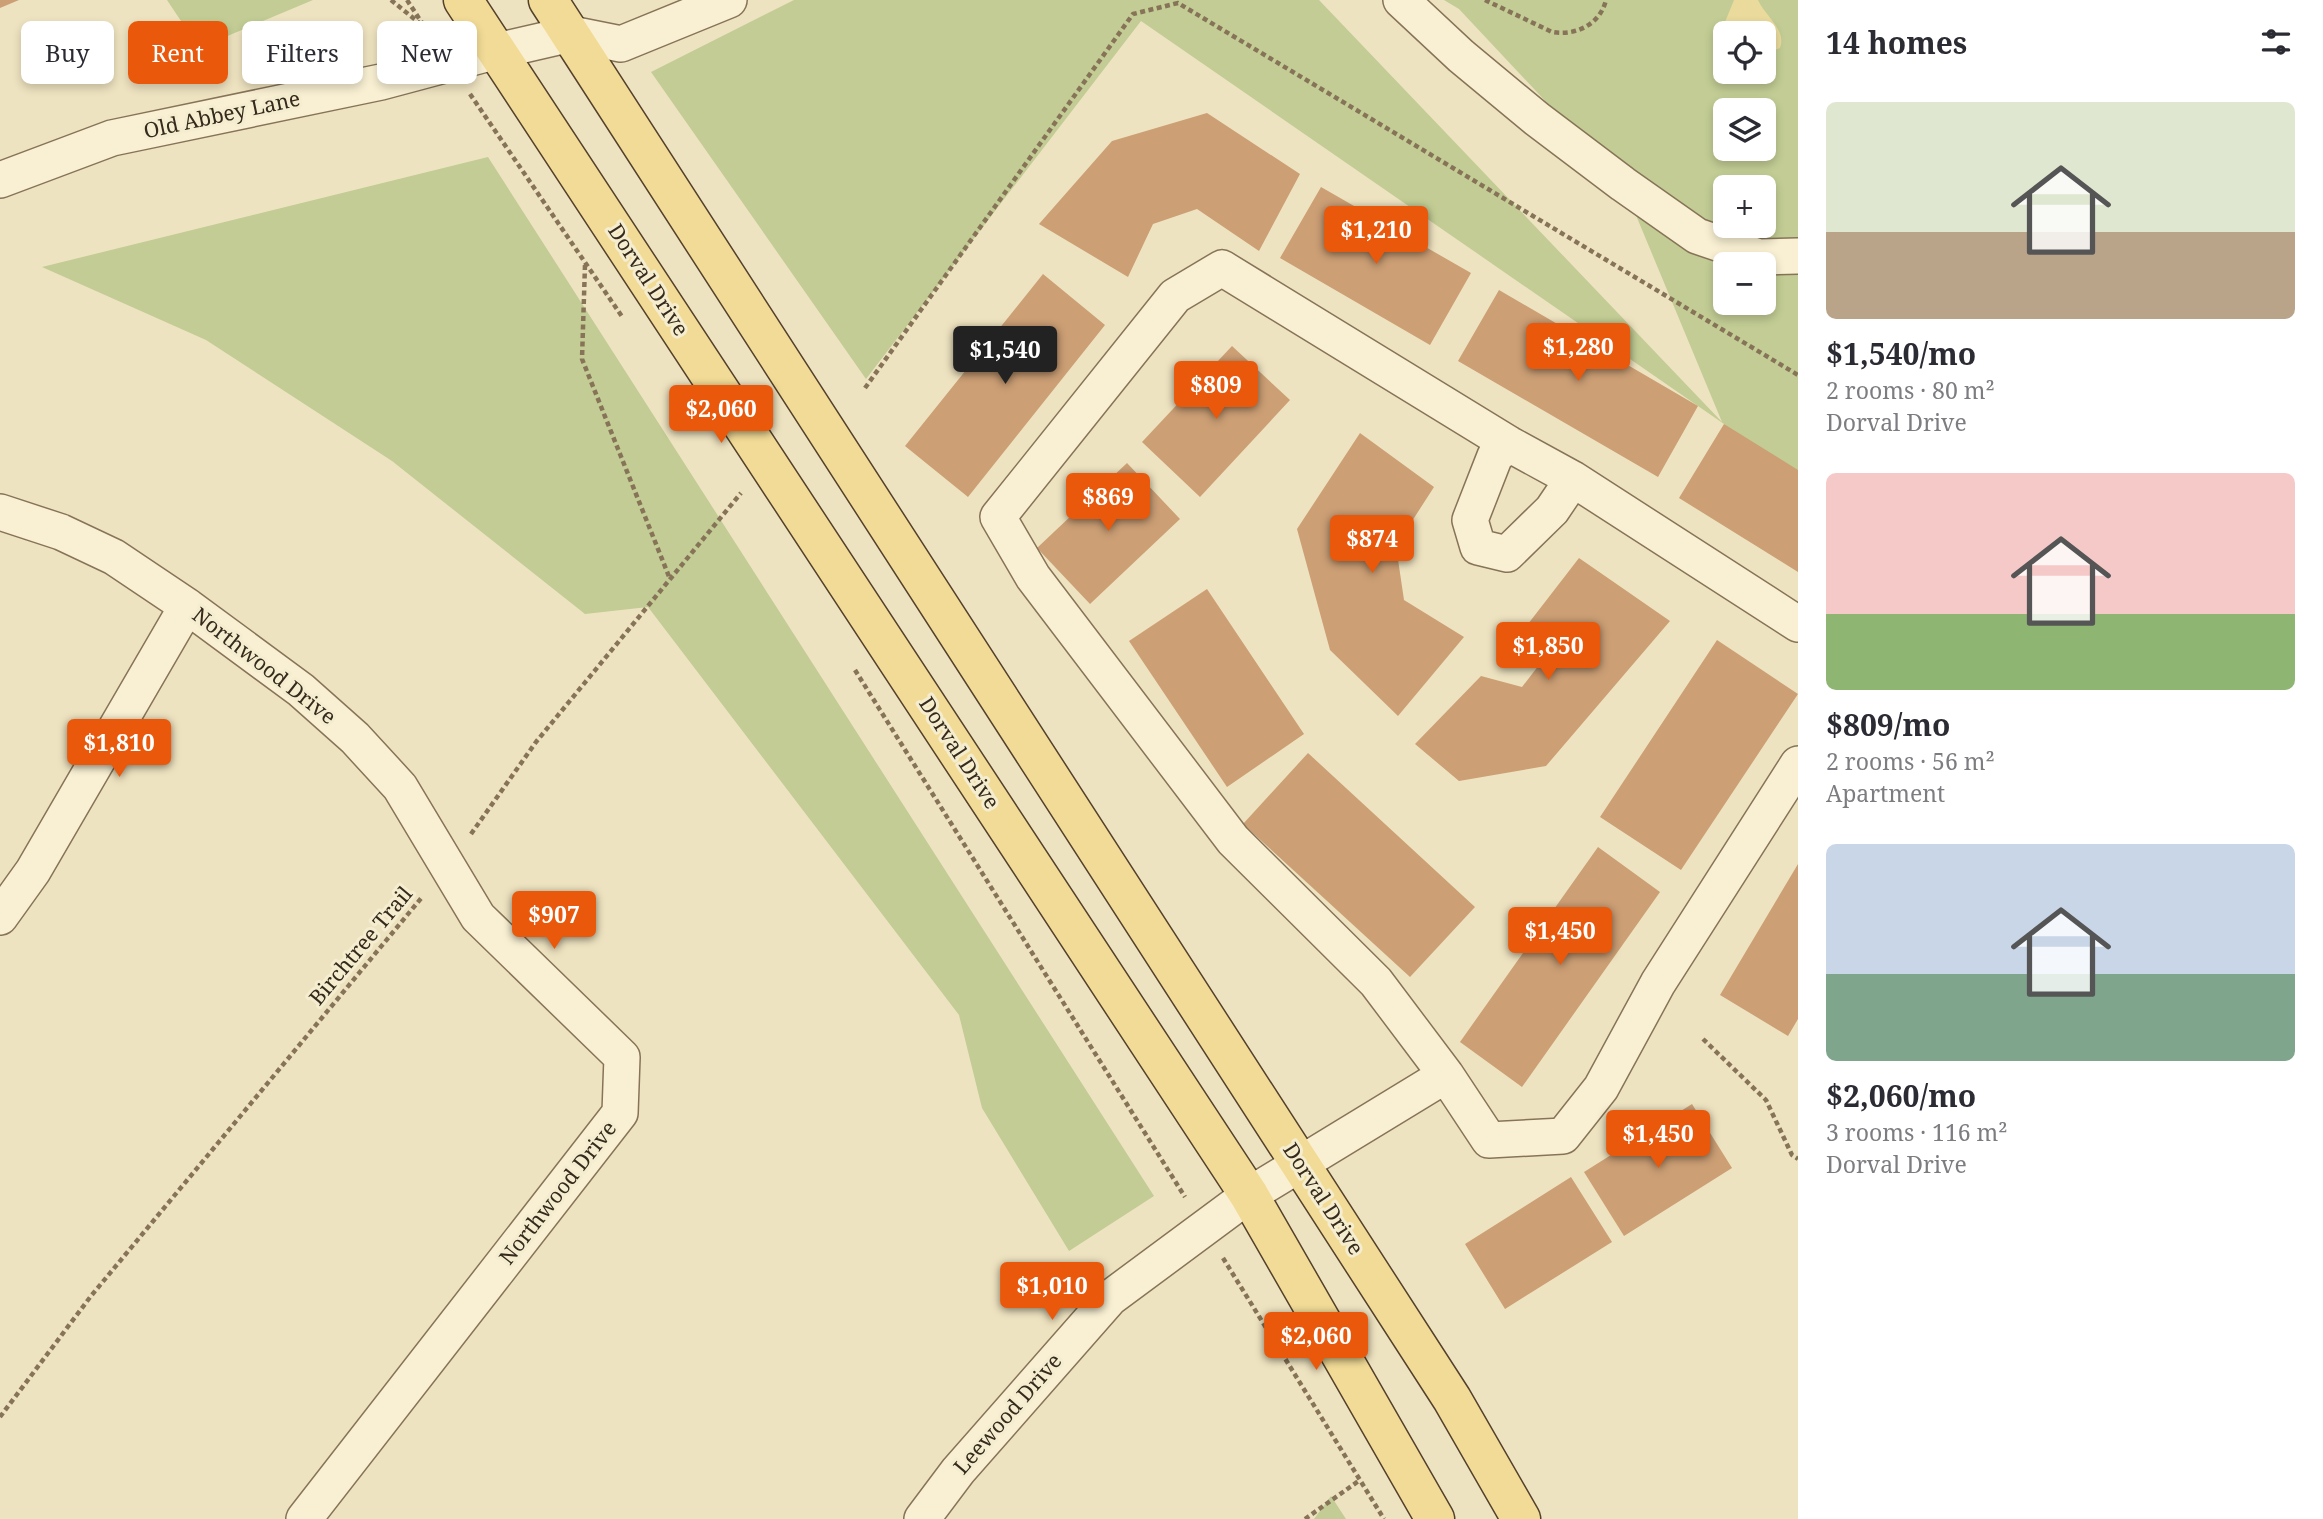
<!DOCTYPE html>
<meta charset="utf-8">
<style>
:root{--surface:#fff;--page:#f7f7f7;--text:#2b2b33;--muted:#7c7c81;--accent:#ea580c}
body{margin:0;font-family:"Noto Serif",serif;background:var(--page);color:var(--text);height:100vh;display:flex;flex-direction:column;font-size:26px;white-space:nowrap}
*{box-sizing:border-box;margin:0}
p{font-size:23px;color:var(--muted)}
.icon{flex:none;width:38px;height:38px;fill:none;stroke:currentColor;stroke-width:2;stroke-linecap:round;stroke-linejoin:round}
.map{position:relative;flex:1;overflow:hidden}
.sheet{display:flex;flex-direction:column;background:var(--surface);width:525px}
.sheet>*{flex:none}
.guide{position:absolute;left:21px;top:21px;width:665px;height:63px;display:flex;gap:14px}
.fabs{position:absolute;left:1713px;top:21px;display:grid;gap:14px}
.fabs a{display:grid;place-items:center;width:63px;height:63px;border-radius:10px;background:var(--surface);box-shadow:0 4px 10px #0003;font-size:35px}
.price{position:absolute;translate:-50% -60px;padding:0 16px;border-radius:7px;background:var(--accent);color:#fff;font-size:23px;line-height:46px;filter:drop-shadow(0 2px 4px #0008)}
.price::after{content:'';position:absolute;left:50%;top:42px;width:21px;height:16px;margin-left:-10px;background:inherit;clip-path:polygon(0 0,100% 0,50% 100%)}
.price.on{background:#222;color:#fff}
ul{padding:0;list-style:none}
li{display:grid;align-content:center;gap:14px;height:371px;padding:0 28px}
li span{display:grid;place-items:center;height:217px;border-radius:10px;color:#555}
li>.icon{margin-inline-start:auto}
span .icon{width:126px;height:126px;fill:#fffc;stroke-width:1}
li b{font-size:30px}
h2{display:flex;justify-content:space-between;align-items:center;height:84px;padding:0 28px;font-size:30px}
.tag{padding:0 24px;border-radius:10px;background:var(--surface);box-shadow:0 4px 10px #0003;font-size:24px;line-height:63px}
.tag.on{background:var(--accent);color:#fff}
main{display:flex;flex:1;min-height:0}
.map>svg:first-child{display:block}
</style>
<main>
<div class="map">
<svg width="1798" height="1519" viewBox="0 0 1798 1519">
<rect width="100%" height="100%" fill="#eee3c0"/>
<path fill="#c2cc94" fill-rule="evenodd" d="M 167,0 L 313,0 L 199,48 Z
M 794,0 L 1319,0 L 1722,422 L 1623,184 L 1459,9 L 1444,0 L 1798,0 L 1798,489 L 1724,424 L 1141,21 L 866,379 L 651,72 ZM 1726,33 L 1764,33 L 1764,72 L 1726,72 ZM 1726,110 L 1764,110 L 1764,149 L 1726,149 ZM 1726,187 L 1764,187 L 1764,226 L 1726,226 ZM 1726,264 L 1764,264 L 1764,303 L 1726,303 Z
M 488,157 L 1154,1196 L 1069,1251 L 982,1108 L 959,1015 L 648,607 L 585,614 L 392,461 L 206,340 L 42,267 Z
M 1331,1496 L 1346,1519 L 1314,1519 Z"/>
<path fill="#eada9c" d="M 1734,0 L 1758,0 C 1765,16 1787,30 1780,48 L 1770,52 L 1764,51 L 1764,33 L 1754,33 L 1750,30 L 1729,32 L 1725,22 Z"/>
<path fill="#cc9f75" d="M 0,0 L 19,0 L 0,8 Z
M 1207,113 L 1300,174 L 1259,251 L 1197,209 L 1153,224 L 1128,277 L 1039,224 L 1112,141 Z
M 1321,187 L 1471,273 L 1430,345 L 1280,258 Z
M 1043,274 L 1105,325 L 968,497 L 905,446 Z
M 1499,290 L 1698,406 L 1658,477 L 1458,361 Z
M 1232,346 L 1290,400 L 1200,497 L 1142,442 Z
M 1724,424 L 1798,470 L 1798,572 L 1679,498 Z
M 1360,433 L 1434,487 L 1396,546 L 1404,600 L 1464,637 L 1398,716 L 1330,650 L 1297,529 Z
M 1127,463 L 1180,519 L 1090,604 L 1037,548 Z
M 1579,558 L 1670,621 L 1546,766 L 1459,781 L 1415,744 L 1481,676 L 1522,687 L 1559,639 L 1528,624 Z
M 1207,589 L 1304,734 L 1227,787 L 1129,641 Z
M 1717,640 L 1798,694 L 1681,870 L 1600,817 Z
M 1308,753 L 1475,907 L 1410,977 L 1243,824 Z
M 1598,847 L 1660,892 L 1522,1087 L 1460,1042 Z
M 1798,864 L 1798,1019 L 1788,1036 L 1720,995 Z
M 1692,1104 L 1732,1168 L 1624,1236 L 1584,1172 Z
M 1571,1177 L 1612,1242 L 1505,1309 L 1465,1244 Z"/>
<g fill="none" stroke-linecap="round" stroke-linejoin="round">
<g stroke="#877458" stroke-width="38">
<path id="minor" d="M 1401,0 L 1461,56 L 1537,119 L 1623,184 L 1697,236 L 1759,257 L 1798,256
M 0,180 L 112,138 L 381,82 L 497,51 L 571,34 L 621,44 L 729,0
M 1509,444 L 1495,456 L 1470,520 L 1478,547 L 1507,554 L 1552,510 L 1573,479
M 0,512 L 61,532 L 114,557 L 187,606 L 301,690 L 355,738 L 400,787 L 478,917 L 622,1057 L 620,1113 L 304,1519
M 1798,624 L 1573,479 L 1509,444 L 1222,268 L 1175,296 L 998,517 L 1033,577 L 1233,840 L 1376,982 L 1446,1075 L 1489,1140 L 1563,1136 L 1601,1088 L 1658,983 L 1798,764
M 0,917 L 33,871 L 187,606
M 922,1519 L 958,1471 L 1110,1298 L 1249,1195 L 1446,1075"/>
</g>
<g stroke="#54412c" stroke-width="41">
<path id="major" d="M 463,0 L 1249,1195 L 1435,1519
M 548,0 L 1452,1399 L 1521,1519"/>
</g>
<path stroke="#877458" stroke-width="4.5" stroke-dasharray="5 3.5" stroke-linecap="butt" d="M 391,0 L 423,26
M 407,0 L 428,32
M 1485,0 L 1552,32 C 1575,36 1600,25 1606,0
M 470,94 L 623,318
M 585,265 L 582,359 L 670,579
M 865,388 L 1133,14 L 1178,3 L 1798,375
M 855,670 L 1185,1197
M 471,834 L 536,742 L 741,493
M 1703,1039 L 1766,1100 L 1792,1155 L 1798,1159
M 1223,1258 L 1384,1519
M 0,1417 L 91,1296 L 423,896
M 1305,1519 L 1360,1480"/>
<use href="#minor" stroke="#f9f0d3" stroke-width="35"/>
<use href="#major" stroke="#f2db96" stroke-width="38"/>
</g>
<g text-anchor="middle" stroke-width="6" stroke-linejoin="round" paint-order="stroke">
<g font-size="21" fill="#362a1c" stroke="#f5edcf">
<text transform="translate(222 115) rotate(-12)" y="7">Old Abbey Lane</text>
<text transform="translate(648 280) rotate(57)" y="7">Dorval Drive</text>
<text transform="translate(264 666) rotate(38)" y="7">Northwood Drive</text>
<text transform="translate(959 753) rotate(57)" y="7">Dorval Drive</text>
<text transform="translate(361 946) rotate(-50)" y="7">Birchtree Trail</text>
<text transform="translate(558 1193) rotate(-52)" y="7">Northwood Drive</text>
<text transform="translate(1323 1199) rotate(57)" y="7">Dorval Drive</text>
<text transform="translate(1008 1414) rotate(-49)" y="7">Leewood Drive</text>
</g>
</g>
</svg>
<div class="fabs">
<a><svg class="icon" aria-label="locate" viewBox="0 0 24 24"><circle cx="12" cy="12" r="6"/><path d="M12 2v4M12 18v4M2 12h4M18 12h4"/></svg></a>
<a><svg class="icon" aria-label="layers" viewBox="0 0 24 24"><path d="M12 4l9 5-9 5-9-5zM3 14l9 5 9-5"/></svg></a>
<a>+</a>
<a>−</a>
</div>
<b class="price" style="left:1376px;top:266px">$1,210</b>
<b class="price" style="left:1578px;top:383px">$1,280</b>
<b class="price on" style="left:1005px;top:386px">$1,540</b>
<b class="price" style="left:1216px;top:421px">$809</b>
<b class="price" style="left:721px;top:445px">$2,060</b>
<b class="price" style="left:1108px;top:533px">$869</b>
<b class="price" style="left:1372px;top:575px">$874</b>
<b class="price" style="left:1548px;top:682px">$1,850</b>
<b class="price" style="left:119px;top:779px">$1,810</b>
<b class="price" style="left:554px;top:951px">$907</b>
<b class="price" style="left:1560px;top:967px">$1,450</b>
<b class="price" style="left:1658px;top:1170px">$1,450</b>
<b class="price" style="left:1052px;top:1322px">$1,010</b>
<b class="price" style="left:1316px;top:1372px">$2,060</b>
<div class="guide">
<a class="tag">Buy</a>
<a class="tag on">Rent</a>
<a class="tag">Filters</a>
<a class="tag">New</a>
</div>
</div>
<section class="sheet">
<h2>14 homes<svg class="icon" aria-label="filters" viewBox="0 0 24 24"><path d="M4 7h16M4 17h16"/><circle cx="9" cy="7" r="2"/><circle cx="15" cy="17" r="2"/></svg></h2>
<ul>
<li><span style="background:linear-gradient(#dfe7d0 60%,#b9a48a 0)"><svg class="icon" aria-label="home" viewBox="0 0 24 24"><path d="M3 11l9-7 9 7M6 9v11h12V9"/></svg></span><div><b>$1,540/mo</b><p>2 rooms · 80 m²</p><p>Dorval Drive</p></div></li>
<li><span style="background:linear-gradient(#f6c9c9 65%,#8fb573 0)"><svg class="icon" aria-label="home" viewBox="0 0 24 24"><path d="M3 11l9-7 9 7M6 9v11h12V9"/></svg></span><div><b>$809/mo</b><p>2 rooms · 56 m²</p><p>Apartment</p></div></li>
<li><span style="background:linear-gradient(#c9d6e8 60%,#7fa58c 0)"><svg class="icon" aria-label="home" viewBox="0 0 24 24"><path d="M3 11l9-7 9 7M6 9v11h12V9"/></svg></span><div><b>$2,060/mo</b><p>3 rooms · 116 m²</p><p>Dorval Drive</p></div></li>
</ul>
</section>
</main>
